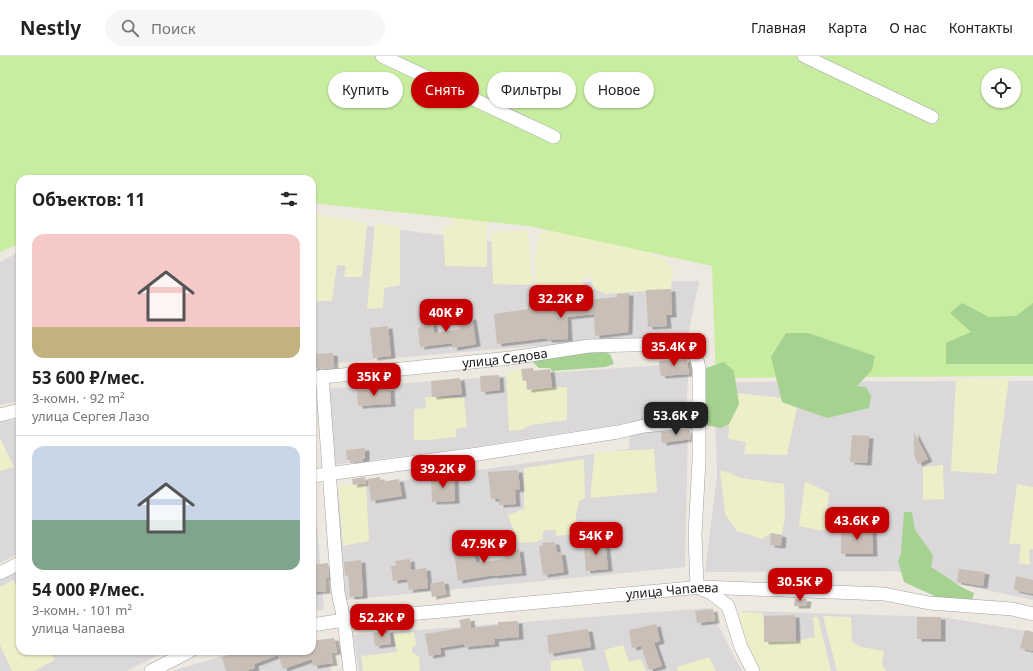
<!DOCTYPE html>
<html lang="ru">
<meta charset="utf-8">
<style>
:root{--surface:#fff;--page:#f6f6f6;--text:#222;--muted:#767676;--line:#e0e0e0;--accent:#c70004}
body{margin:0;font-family:"Noto Sans",sans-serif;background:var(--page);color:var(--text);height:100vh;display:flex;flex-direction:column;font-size:15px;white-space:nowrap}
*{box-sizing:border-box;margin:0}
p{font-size:13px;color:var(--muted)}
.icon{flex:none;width:22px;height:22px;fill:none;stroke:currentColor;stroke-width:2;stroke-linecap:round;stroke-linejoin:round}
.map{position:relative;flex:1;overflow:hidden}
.side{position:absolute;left:16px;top:119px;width:300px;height:480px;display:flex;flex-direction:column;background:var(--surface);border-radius:12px;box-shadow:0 1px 3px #0004}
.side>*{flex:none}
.hud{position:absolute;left:328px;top:16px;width:380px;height:36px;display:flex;gap:8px}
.fabs{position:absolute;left:981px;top:12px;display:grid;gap:8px}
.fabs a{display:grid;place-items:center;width:40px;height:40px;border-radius:50%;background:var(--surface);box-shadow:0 1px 3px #0004;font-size:20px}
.price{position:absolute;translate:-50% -34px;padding:0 9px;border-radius:8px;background:var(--accent);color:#fff;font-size:13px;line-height:26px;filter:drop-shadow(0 1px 2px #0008)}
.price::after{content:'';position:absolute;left:50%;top:24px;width:12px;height:9px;margin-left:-6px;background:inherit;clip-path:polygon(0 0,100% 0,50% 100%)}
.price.active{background:#222;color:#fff}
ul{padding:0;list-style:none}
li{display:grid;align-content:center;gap:8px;height:212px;padding:0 16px}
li+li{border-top:1px solid var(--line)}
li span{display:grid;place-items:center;height:124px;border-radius:12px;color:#555}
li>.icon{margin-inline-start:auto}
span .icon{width:72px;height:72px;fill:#fffc;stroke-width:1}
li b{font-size:17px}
h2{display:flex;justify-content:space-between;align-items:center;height:48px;padding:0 16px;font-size:17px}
.tag{padding:0 14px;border-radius:18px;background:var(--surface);box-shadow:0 1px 3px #0004;font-size:14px;line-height:36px}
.tag.active{background:var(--accent);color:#fff}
header{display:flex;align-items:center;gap:24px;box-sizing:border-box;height:56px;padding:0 20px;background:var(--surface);border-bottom:1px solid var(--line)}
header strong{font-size:19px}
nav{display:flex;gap:22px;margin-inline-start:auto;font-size:14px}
.search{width:280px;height:36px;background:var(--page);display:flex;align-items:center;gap:10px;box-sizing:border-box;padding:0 14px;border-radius:22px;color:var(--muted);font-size:15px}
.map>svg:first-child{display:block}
</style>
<header>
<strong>Nestly</strong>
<div class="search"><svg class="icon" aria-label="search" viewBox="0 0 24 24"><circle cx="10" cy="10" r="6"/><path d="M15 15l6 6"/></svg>Поиск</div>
<nav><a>Главная</a><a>Карта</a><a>О нас</a><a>Контакты</a></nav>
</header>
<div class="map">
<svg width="1033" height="615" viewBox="0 0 1033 615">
<defs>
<filter id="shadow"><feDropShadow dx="4.5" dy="2.5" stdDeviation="0" flood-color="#0004"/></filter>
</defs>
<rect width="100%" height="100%" fill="#eee9e0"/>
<path fill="#dad8d8" d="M 312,163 L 523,189 L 534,234 L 577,226 L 699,225 L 687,284 L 534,290 L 312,309 Z
M 20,195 L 20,345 L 0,349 L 0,206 Z
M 689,307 L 686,358 L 454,394 L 330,409 L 325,333 Z
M 1033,325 L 1033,544 L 896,515 L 705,516 L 717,419 L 714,326 Z
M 20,363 L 20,497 L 0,507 L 0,366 Z
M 688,372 L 685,511 L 345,544 L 334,434 L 629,393 L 630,376 Z
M 312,433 L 314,433 L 324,554 L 312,555 Z
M 20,510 L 20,595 L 167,595 L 127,615 L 0,615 L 0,522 Z
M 709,552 L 742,615 L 359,615 L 353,579 Z
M 743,555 L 942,561 L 1033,576 L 1033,615 L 755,615 L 742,590 Z
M 327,583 L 331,615 L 172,615 L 239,595 L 312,595 L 312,584 Z"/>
<path fill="#edefc9" d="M 449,148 L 487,154 L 487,211 L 445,210 L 443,171 L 454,168 Z
M 312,158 L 367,167 L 362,221 L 344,221 L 346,210 L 337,209 L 332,245 L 312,245 Z
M 375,167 L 400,171 L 400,229 L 384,232 L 383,252 L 367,253 Z
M 567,173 L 652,193 L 652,200 L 665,202 L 673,215 L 671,233 L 606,238 L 593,232 L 591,220 L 582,222 L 585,234 L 536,241 L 535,202 L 541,176 Z
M 528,174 L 532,229 L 493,228 L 491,176 Z
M 521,313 L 523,324 L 552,331 L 567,331 L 567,364 L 531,369 L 521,374 L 509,375 L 506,317 Z
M 956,323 L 1009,323 L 996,418 L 951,415 Z
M 737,337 L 781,342 L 782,346 L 797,352 L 787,399 L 744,398 L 746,386 L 728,383 L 729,368 L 739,348 Z
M 425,341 L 464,342 L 467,371 L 456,373 L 456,381 L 430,384 L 414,384 L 414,353 L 426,352 Z
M 0,382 L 14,411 L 0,415 Z
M 654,393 L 657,436 L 590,442 L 595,396 Z
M 584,403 L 585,442 L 579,445 L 576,459 L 577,478 L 557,480 L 555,474 L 544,474 L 542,483 L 536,486 L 518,487 L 508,459 L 524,453 L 524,412 Z
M 943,409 L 944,443 L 923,444 L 923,411 Z
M 720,415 L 728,416 L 741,422 L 784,428 L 785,459 L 782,479 L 771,477 L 762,483 L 737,475 L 725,458 Z
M 805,425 L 829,437 L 825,475 L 799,470 Z
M 366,427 L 369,485 L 343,490 L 338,430 Z
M 1017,428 L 1033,431 L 1033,493 L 1029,494 L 1030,509 L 1019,507 L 1021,488 L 1009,488 Z
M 13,524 L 20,537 L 20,595 L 50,595 L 55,604 L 34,615 L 12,615 L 0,589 L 0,531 Z
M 740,556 L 763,557 L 765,586 L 796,585 L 815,581 L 813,561 L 818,561 L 831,615 L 760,615 L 740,572 Z
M 823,560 L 851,561 L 852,586 L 861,591 L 884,595 L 882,608 L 886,615 L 837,615 Z
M 414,576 L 416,589 L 412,591 L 412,596 L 419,601 L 420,615 L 363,615 L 361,600 L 397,596 L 393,578 Z
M 623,589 L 629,606 L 641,603 L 646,615 L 610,615 L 604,594 Z
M 709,601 L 716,615 L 678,615 L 677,611 Z
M 581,602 L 584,615 L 551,615 L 550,605 Z"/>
<path fill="#c8eda0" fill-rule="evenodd" d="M 0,0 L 1033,0 L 1033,320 L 716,322 L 712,210 L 529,170 L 312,147 L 312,123 L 20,123 L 20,187 L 0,196 ZM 988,19 L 1014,19 L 1014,45 L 988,45 Z"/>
<path fill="#a5d191" d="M 962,247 L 989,261 L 1016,260 L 1033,247 L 1033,308 L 946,308 L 946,287 L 971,276 L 950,257 Z
M 786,277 L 808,277 L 875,300 L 872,314 L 857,330 L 866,331 L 871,340 L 869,352 L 827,362 L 782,346 L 771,301 Z
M 591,292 L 610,298 L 614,308 L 605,311 L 552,315 L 550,312 L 539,312 L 532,305 Z
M 724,306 L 734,315 L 739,348 L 729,368 L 721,372 L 705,369 L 706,312 Z
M 904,456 L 912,456 L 915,474 L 933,499 L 931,511 L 963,532 L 974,537 L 972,545 L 939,542 L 904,526 L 898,505 L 901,498 Z"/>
<path fill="#cabfb6" filter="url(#shadow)" d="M 671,233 L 672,259 L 666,259 L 667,270 L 648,271 L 646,234 Z
M 558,237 L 560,251 L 587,249 L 586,244 L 617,241 L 617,238 L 629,237 L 628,276 L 595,280 L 594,258 L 567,261 L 568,283 L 547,284 L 547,282 L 497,288 L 494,258 L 528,253 L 528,246 L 542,247 L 540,240 Z
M 431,254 L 434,277 L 460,273 L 458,263 L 472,261 L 476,288 L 453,292 L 452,287 L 420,291 L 418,272 L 421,271 L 420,256 Z
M 388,270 L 391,300 L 373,302 L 370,272 Z
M 333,297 L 334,312 L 313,313 L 312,298 Z
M 686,303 L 687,304 L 689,318 L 661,320 L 659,305 Z
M 533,312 L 533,315 L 550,313 L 552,331 L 527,334 L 526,324 L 523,325 L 521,313 Z
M 499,319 L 500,334 L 481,336 L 480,320 Z
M 460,322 L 462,338 L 432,341 L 431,325 Z
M 390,332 L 391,348 L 358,350 L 357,334 Z
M 690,374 L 691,383 L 662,387 L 661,376 Z
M 914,376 L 928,403 L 918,408 L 914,399 Z
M 852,379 L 869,380 L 867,407 L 850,406 Z
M 365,392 L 365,403 L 363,403 L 363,405 L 350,407 L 350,404 L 347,404 L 346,394 Z
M 518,414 L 520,433 L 515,434 L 516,448 L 499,449 L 499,443 L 491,443 L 488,416 Z
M 454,420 L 455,445 L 432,446 L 431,421 Z
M 365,421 L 366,427 L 353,429 L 352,423 Z
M 380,421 L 381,426 L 399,423 L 402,440 L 371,445 L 368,423 Z
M 872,471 L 873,498 L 841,498 L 841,472 Z
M 771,477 L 782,479 L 781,490 L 770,489 Z
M 605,484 L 608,513 L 586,515 L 584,491 L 591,490 L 590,485 Z
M 472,486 L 476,507 L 505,503 L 504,496 L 519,493 L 522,517 L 493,520 L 493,519 L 458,525 L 453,490 Z
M 555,486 L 557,497 L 561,496 L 564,516 L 543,519 L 539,490 L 543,490 L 542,487 Z
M 410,503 L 411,514 L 426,512 L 428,532 L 409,534 L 407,523 L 393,525 L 391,510 L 396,510 L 395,505 Z
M 361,504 L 363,540 L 350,541 L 348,519 L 345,520 L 344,506 Z
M 328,507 L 329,521 L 325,522 L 326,535 L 312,536 L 312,509 Z
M 959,513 L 985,516 L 983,530 L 957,526 Z
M 1016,520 L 1033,524 L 1033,538 L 1014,534 Z
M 444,525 L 446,538 L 432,541 L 430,528 Z
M 795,543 L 807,543 L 806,550 L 794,550 Z
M 713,553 L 715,565 L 697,567 L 695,555 Z
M 795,559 L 796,585 L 764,586 L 764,560 Z
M 917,561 L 941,561 L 941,583 L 917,583 Z
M 470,562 L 471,572 L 498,569 L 498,566 L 518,565 L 519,581 L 494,583 L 495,588 L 464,591 L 464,588 L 440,592 L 441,598 L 429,600 L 425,578 L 461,572 L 459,564 Z
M 656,568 L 660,585 L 654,587 L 662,610 L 649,614 L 641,590 L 632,592 L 629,574 Z
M 588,573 L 591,591 L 549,598 L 547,579 Z
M 389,574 L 391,588 L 375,590 L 373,577 Z
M 1025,574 L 1033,576 L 1033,595 L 1020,592 Z
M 334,582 L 337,596 L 331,597 L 333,607 L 313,610 L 312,603 L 283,613 L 278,599 L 254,608 L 255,612 L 246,615 L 226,615 L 222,601 L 245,595 L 312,595 L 312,585 Z"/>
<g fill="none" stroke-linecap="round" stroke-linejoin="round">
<g stroke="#a2a2a2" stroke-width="14">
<g id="minor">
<path d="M 382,0 L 554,81"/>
<path d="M 804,0 L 932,61"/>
<path d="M 322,320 L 338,536 L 344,564 L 350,615"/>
<path id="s1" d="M 312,322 L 511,302 L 589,290 L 667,288 L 687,294 L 696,300 L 699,312 L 699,405 L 695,478 L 697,531 L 711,537 L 728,550 L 741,591 L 753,615"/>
<path d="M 0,359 L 20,354"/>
<path d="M 312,420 L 478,398 L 618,376 L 644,370 L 698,365"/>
<path d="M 0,517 L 20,507"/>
<path id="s2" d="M 312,569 L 344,564 L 702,531 L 884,538 L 929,547 L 1012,553 L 1033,558"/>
<path d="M 151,615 L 190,595"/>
</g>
</g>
<use href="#minor" stroke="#fff" stroke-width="13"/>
</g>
<g text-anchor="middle" stroke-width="3" stroke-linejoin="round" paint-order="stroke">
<g font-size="13" fill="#1b1b1b" stroke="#fff">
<text dy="5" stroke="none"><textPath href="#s1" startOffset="194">улица Седова</textPath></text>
<text dy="5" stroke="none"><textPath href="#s2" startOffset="362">улица Чапаева</textPath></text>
</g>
</g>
</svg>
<div class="fabs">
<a><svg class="icon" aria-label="locate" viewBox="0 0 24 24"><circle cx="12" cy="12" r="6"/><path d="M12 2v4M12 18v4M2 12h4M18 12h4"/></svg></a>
</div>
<b class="price" style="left:561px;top:263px">32.2K ₽</b>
<b class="price" style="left:446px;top:277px">40K ₽</b>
<b class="price" style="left:674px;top:311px">35.4K ₽</b>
<b class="price" style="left:374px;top:341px">35K ₽</b>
<b class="price active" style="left:676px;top:380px">53.6K ₽</b>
<b class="price" style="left:443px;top:433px">39.2K ₽</b>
<b class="price" style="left:857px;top:485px">43.6K ₽</b>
<b class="price" style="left:596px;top:500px">54K ₽</b>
<b class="price" style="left:484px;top:508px">47.9K ₽</b>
<b class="price" style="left:800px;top:546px">30.5K ₽</b>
<b class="price" style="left:382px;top:582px">52.2K ₽</b>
<div class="hud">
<a class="tag">Купить</a>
<a class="tag active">Снять</a>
<a class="tag">Фильтры</a>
<a class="tag">Новое</a>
</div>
<section class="side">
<h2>Объектов: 11<svg class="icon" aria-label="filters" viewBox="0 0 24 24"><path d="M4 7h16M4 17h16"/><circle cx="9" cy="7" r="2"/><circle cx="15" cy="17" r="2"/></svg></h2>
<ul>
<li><span style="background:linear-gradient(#f6c9c9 75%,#c2b280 0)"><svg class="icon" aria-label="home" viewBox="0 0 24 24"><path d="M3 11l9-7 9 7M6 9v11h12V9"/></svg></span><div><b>53 600 ₽/мес.</b><p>3-комн. · 92 m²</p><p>улица Сергея Лазо</p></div></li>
<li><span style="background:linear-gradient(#c9d6e8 60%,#7fa58c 0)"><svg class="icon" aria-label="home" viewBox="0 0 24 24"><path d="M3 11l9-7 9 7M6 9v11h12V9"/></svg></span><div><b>54 000 ₽/мес.</b><p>3-комн. · 101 m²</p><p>улица Чапаева</p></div></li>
</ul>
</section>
</div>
